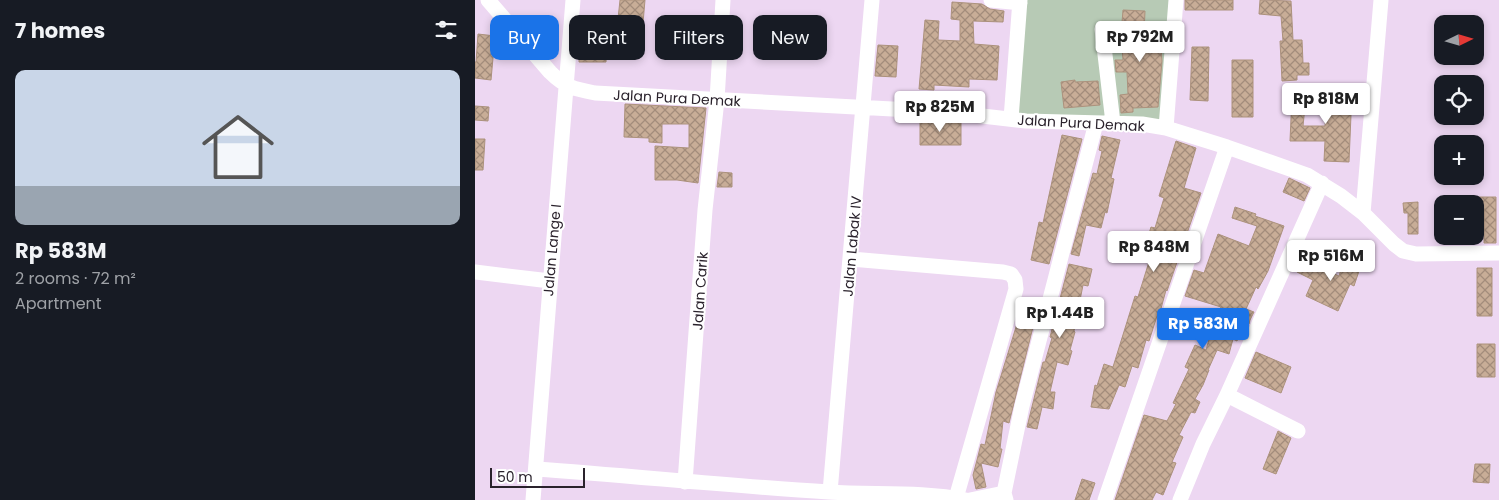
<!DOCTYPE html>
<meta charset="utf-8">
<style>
:root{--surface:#171b24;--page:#242831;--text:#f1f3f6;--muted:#9ea1a6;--accent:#1a73e8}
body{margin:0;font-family:Poppins,sans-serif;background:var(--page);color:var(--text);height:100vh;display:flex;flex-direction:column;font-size:19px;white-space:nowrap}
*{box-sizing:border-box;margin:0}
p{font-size:16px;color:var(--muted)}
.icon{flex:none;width:28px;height:28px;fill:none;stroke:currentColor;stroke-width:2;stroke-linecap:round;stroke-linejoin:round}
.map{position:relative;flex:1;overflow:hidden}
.sheet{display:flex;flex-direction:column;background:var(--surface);width:475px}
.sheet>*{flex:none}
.banner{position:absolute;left:15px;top:15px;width:475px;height:45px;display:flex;gap:10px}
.needle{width:32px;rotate:85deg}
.controls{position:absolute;left:959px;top:15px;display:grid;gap:10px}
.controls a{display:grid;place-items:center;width:50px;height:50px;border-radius:10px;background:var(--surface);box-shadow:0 2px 8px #0003;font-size:25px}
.scale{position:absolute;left:15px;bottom:12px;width:95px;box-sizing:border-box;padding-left:5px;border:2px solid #2a222c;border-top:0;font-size:14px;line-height:18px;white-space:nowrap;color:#2a222c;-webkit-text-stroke:4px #fff;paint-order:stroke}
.price{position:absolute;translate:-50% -42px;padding:0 11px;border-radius:5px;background:#fff;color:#222;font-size:16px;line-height:32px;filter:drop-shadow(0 1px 2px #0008)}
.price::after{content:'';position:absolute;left:50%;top:30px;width:15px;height:11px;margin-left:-8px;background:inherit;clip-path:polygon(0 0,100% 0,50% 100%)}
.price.active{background:var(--accent);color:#fff}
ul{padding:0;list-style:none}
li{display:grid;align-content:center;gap:10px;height:265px;padding:0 15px}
li span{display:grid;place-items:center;height:155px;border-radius:10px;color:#555}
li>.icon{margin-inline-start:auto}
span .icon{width:90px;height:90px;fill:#fffc;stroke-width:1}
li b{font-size:21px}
h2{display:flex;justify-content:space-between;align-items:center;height:60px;padding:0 15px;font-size:21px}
.chip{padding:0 18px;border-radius:10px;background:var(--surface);box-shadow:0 2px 8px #0003;font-size:18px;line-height:45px}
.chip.active{background:var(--accent);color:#fff}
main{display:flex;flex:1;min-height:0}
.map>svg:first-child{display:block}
</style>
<main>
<section class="sheet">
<h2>7 homes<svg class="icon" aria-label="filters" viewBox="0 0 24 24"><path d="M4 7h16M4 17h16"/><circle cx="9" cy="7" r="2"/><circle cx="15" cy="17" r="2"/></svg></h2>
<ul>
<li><span style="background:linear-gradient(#c9d6e8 75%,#9aa5b1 0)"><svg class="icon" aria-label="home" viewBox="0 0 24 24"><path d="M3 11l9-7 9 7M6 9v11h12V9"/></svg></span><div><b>Rp 583M</b><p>2 rooms · 72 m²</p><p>Apartment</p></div></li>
</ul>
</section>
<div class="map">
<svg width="1024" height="500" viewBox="0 0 1024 500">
<defs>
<pattern id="building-cross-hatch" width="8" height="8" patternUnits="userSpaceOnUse" patternTransform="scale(1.25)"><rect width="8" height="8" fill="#c8ad97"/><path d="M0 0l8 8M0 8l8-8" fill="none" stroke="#a38c7b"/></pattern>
</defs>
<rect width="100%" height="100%" fill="#edd7f2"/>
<path fill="#b7cab5" d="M 550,0 L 694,0 L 690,121 L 542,118 Z"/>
<path fill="url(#building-cross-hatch)" stroke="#ac927d" d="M 145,0 L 170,0 L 168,23 L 143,19 Z
M 710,0 L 758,0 L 758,10 L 710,10 Z
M 785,0 L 816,1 L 818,40 L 827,40 L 828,63 L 834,63 L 834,75 L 822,75 L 822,80 L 807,81 L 805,41 L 808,41 L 806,16 L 784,14 Z
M 477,2 L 507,4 L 515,9 L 529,11 L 528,22 L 498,21 L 499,44 L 524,46 L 522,80 L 494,79 L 494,87 L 459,85 L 459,90 L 444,89 L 450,20 L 464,21 L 463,40 L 485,41 L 485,20 L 476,19 Z
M 648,10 L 670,11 L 669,34 L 685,33 L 687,61 L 683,107 L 658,108 L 658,112 L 646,113 L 645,95 L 653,94 L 652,72 L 641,72 L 640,60 L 648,60 L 646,35 Z
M 3,34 L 20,36 L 16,80 L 0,78 L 0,62 L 1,62 Z
M 105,34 L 120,34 L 120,43 L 132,43 L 131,62 L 104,62 Z
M 403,45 L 423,46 L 421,77 L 400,76 Z
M 717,47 L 734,47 L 733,101 L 715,100 Z
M 757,60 L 778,60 L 778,117 L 757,117 Z
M 600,80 L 600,82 L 623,81 L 625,105 L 589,108 L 586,82 Z
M 852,90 L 877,91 L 874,162 L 849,161 L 850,141 L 815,141 L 817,96 L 831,97 L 828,126 L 850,126 Z
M 150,104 L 231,108 L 223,183 L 202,180 L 180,180 L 180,146 L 214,148 L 214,124 L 187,124 L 187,143 L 174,142 L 174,138 L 149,137 Z
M 0,106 L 14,107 L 13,121 L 0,120 Z
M 445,121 L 486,123 L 486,145 L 445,145 Z
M 587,135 L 607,139 L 574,264 L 556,260 L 564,222 L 568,223 Z
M 627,136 L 645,140 L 636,178 L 639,179 L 632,213 L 630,212 L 626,228 L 611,225 L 604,256 L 596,254 L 618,173 L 622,174 L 627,151 L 624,150 Z
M 0,139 L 10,139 L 8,170 L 0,170 Z
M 701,141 L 721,148 L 709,188 L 726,193 L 692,291 L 691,290 L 684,316 L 682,316 L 674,341 L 671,340 L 663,368 L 657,366 L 650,387 L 644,385 L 634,409 L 616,407 L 620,385 L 622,386 L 629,364 L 638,367 L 660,296 L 663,297 L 678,249 L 670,247 L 676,227 L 680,228 L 689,198 L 684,196 Z
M 244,172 L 257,173 L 257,187 L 242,187 Z
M 814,178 L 835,188 L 829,201 L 808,192 Z
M 1000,197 L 1021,197 L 1021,243 L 1009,243 L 1009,209 L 1000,209 Z
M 943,202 L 943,234 L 933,234 L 933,213 L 929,213 L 928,203 Z
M 760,207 L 781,214 L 780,216 L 809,226 L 793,271 L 783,289 L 781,287 L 771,309 L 779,312 L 775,320 L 774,324 L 768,322 L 762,341 L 758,339 L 754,354 L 742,350 L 733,370 L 734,370 L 728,385 L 720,399 L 725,402 L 720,413 L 716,412 L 704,435 L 708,437 L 697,462 L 701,463 L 688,495 L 681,492 L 677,500 L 640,500 L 669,415 L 692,421 L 701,404 L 698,403 L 714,369 L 710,367 L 720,345 L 731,350 L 735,336 L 737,337 L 746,307 L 710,296 L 719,270 L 729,273 L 743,234 L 774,246 L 782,226 L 757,218 Z
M 870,256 L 887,262 L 879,286 L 875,284 L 863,311 L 831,296 L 838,280 L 822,272 L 828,260 L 864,276 Z
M 594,264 L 617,269 L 613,286 L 608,285 L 599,331 L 600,332 L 595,350 L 597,351 L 593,365 L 582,362 L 575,392 L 580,392 L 578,409 L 567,407 L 562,429 L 552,427 L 568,362 L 570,362 L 577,338 L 575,337 Z
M 1002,268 L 1017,268 L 1017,316 L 1002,316 Z
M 545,314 L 560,319 L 534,423 L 528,421 L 525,449 L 527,449 L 523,467 L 506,463 L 511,487 L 501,489 L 498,475 L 502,460 L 506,444 L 510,445 L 521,392 Z
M 1002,344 L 1020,344 L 1020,377 L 1002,377 Z
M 781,352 L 816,367 L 806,393 L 770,378 Z
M 803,431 L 816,438 L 801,474 L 788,469 Z
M 1000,464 L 1015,464 L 1014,483 L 998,482 Z
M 607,479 L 620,483 L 614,500 L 600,500 Z"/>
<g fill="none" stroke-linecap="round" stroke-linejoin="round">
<path stroke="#fff" stroke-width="15" d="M 13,0 L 75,72 C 90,87 99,89 120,93 L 473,112 L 551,121 L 667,124 L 691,128 L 752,147 L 832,175 L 866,196 L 888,213 L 919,244 L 928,251 L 941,254 L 1024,253
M 516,0 L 545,3
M 627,29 L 638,123
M 536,119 L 545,0
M 691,128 L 701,0
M 888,213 L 906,0
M 376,259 L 528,272 L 536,274 L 540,280 L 541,289 L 481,498
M 0,272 L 75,281
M 752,395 L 823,431
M 61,469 C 159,476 256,486 354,492 C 399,495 446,491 491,500
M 210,482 L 230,210 L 242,100 L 248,0
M 355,492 L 397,0
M 58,500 L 98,0
M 495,500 L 529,493
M 531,500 L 529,493 L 547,406 L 621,123
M 630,500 L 752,147
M 705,500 L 728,444 L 752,395 L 847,183"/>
</g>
<g text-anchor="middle" stroke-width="4" stroke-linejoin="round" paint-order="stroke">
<g font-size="14" fill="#2a222c" stroke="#fff">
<text transform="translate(202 98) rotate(3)" y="5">Jalan Pura Demak</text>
<text transform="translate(606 123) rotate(3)" y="5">Jalan Pura Demak</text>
<text transform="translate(377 246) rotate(-85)" y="5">Jalan Labak IV</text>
<text transform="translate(77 250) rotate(-85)" y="5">Jalan Lange I</text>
<text transform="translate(225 291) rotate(-86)" y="5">Jalan Carik</text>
</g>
</g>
</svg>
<div class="controls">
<a><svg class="needle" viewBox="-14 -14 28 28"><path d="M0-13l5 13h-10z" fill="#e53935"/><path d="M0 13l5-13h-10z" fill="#9ea1a6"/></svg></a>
<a><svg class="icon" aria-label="locate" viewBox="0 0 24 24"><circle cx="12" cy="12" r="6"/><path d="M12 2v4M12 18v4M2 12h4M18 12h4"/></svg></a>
<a>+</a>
<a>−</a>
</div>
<div class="scale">50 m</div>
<b class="price" style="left:665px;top:63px">Rp 792M</b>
<b class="price" style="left:851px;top:125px">Rp 818M</b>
<b class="price" style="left:465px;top:133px">Rp 825M</b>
<b class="price" style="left:679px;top:273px">Rp 848M</b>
<b class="price" style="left:856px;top:282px">Rp 516M</b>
<b class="price" style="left:585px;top:339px">Rp 1.44B</b>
<b class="price active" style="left:728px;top:350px">Rp 583M</b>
<div class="banner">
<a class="chip active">Buy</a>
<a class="chip">Rent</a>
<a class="chip">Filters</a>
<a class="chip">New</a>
</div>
</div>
</main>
